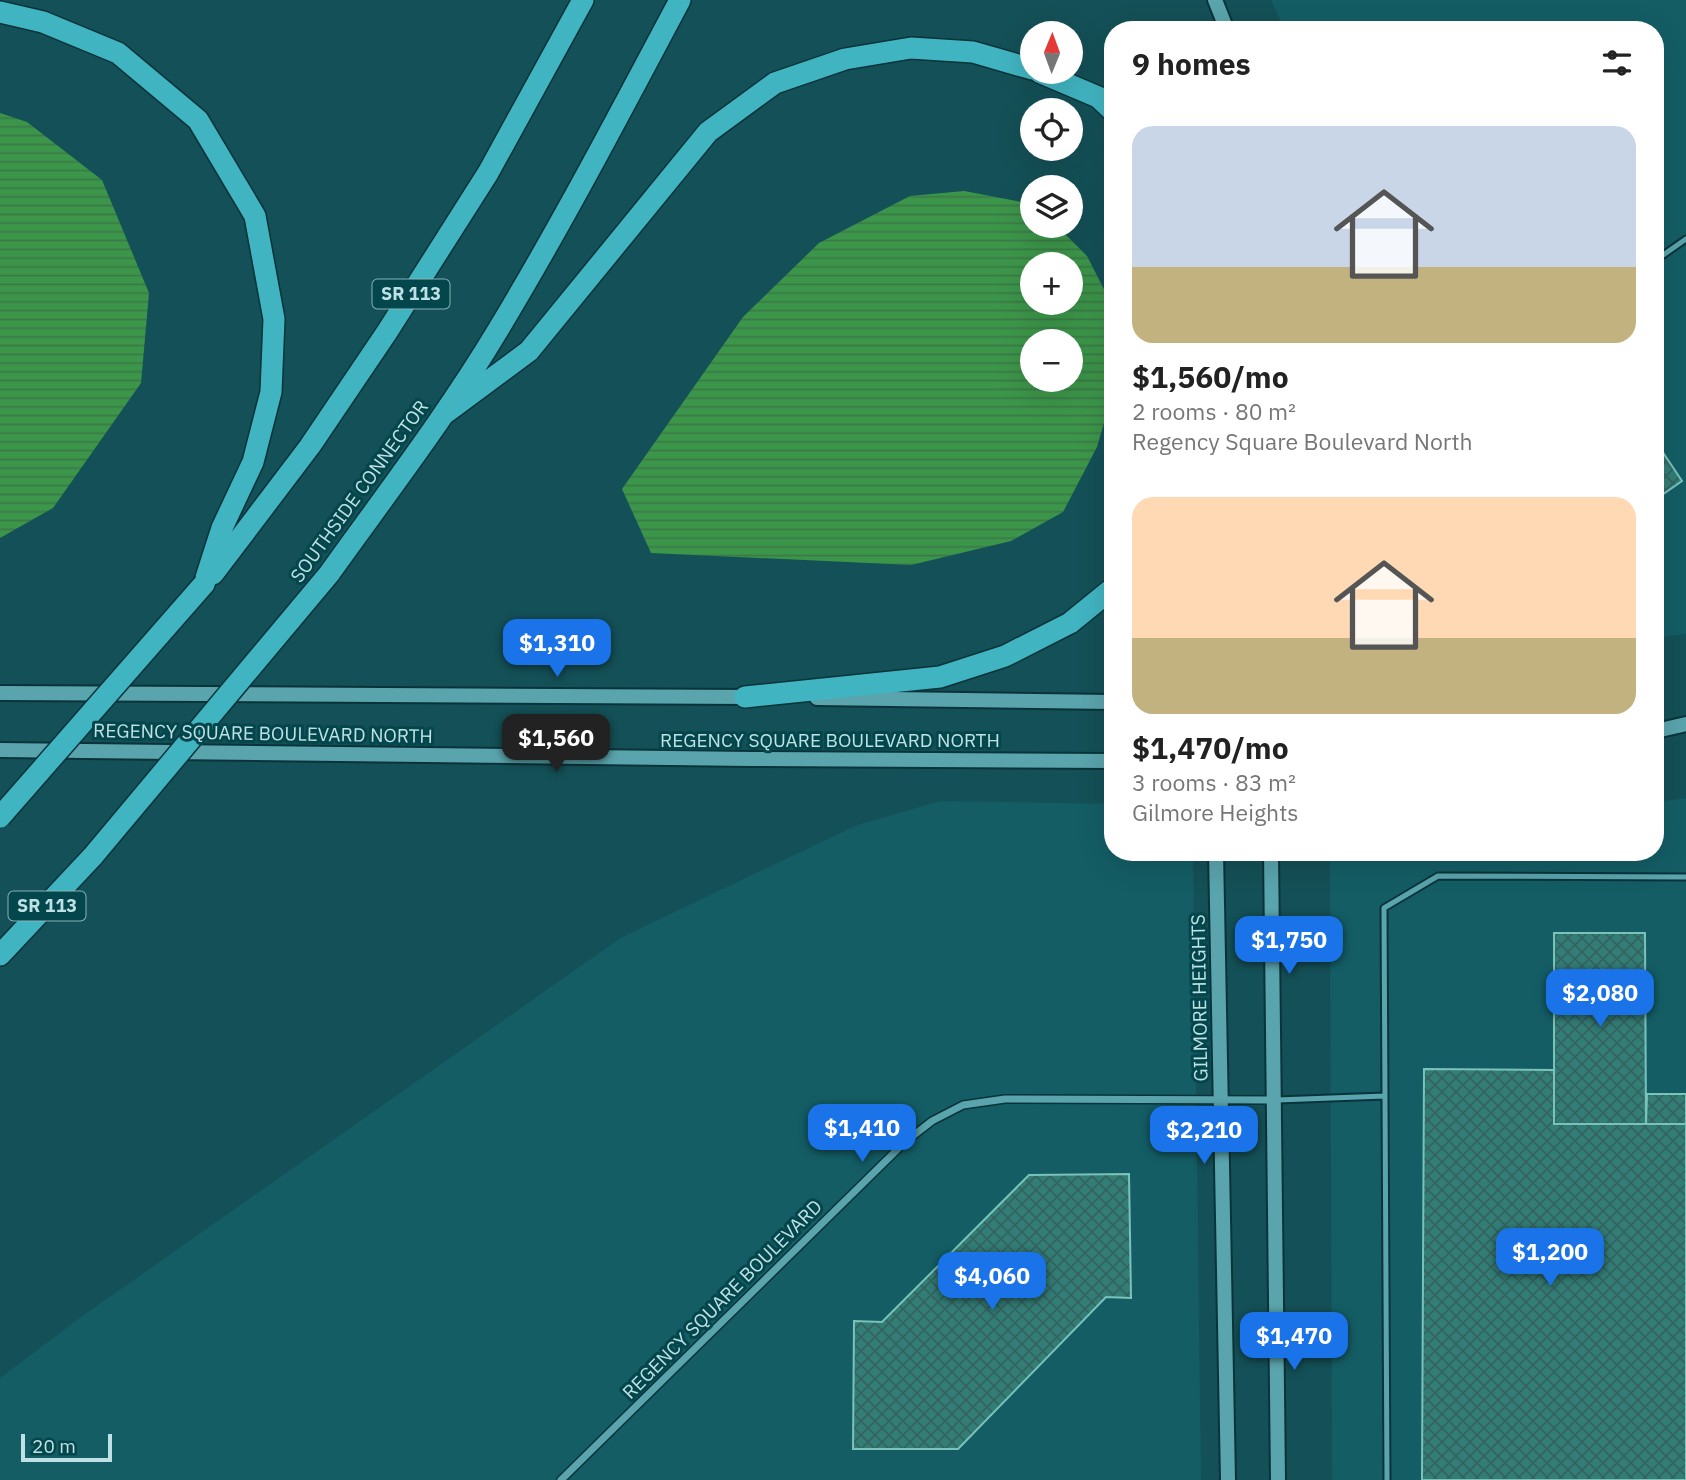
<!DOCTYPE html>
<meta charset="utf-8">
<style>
:root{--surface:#fff;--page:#f6f6f6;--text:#222;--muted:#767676;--accent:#1a73e8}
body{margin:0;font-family:"IBM Plex Sans",sans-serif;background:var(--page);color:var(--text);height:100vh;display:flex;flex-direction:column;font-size:26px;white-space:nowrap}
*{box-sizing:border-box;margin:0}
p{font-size:23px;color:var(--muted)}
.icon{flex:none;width:38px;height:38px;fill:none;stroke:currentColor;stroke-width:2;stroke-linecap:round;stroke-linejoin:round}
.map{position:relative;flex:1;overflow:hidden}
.panel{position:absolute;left:1104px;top:21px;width:560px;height:840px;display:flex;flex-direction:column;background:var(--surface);border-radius:28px;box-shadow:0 7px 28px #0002}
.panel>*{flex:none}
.needle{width:46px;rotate:1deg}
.buttons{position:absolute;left:1020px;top:21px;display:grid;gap:14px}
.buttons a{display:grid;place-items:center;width:63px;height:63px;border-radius:50%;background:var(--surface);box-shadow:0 7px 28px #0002;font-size:35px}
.scale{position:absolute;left:21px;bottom:18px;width:91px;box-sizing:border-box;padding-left:7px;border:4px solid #bee1e6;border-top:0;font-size:19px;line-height:24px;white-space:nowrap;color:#bee1e6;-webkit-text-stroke:5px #03464c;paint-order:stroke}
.price{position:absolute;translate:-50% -60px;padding:0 16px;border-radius:14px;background:var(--accent);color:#fff;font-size:23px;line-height:46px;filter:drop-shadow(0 2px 4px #0008)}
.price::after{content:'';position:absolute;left:50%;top:42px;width:21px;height:16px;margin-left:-10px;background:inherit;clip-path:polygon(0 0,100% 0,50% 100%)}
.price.active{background:#222;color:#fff}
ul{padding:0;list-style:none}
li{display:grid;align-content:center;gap:14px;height:371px;padding:0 28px}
li span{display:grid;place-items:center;height:217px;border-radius:21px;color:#555}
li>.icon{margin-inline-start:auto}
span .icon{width:126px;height:126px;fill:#fffc;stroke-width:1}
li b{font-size:30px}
h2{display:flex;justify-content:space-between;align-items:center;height:84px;padding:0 28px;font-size:30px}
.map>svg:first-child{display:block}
</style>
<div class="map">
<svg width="1686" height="1480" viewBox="0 0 1686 1480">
<defs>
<pattern id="water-rules" width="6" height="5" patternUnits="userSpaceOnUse" patternTransform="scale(1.75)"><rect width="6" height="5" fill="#3c9649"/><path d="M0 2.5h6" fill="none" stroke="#3b7948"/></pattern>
<pattern id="building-cross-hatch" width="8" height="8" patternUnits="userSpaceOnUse" patternTransform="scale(1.75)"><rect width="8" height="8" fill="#327d76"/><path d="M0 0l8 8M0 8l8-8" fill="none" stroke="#356360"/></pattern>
</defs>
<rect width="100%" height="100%" fill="#145057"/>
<path fill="#145d65" d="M 1271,0 L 1686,0 L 1686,634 L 1656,638 L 1656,30 L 1285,30 Z
M 1686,798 L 1686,1480 L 1332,1480 L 1330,852 L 1656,852 L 1656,802 Z
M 940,801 L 1113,804 L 1113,852 L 1193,852 L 1201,1480 L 0,1480 L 0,1378 L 81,1317 L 622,937 L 857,825 Z"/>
<path fill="url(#water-rules)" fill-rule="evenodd" d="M 0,113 L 27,122 L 102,180 L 149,293 L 141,383 L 53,508 L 0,538 Z
M 964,191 L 1032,204 L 1032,226 L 1057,226 L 1087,256 L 1113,307 L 1113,392 L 1097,447 L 1063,512 L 1011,541 L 911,565 L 651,553 L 622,489 L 743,317 L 819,243 L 910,196 ZM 1032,264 L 1071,264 L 1071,303 L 1032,303 ZM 1032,341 L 1071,341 L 1071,380 L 1032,380 Z"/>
<path fill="url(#building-cross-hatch)" stroke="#79c3ba" stroke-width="2" d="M 1656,442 L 1682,481 L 1656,499 Z
M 1554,933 L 1645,933 L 1646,1124 L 1554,1124 Z
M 1424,1069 L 1554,1070 L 1554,1124 L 1686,1124 L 1686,1480 L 1422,1480 Z
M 1647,1094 L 1686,1094 L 1686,1124 L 1646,1124 Z
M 1129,1174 L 1131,1298 L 1106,1297 L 958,1449 L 853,1449 L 854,1321 L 882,1322 L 1029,1175 Z"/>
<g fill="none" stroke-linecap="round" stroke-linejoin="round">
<g stroke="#0a3439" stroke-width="9">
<path id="lane" d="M 1656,260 L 1686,239
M 1277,1100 L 1385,1096
M 1387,1480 L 1384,908 L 1438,876 L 1686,877"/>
</g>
<g stroke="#0a3439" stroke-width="10">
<path id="street" d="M 561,1480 L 905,1142 L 932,1121 L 963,1105 L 1005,1099 L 1273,1100"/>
</g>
<g stroke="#0a3439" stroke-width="18">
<path id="secondary" d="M 1215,0 L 1227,30
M 0,693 L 751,697
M 817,698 L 1113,702
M 1656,731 L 1686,724
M 0,750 L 751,759 L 1113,761
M 1216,852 L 1228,1480
M 1271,852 L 1278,1480"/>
</g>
<g stroke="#0a3439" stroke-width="24">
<path id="highway" d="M 0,12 L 43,22 L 118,53 L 198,120 L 255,216 L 274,319 L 271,392 L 253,462 L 222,528 L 204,584
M 1039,72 L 1098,97 L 1113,111
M 444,414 L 529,351 L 708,132 L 775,83 L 845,59 L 911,48 L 973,52 L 1032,69
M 213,574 L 310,446 L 387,332 L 488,173 L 583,0
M 329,574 C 387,493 447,415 498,330 C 563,222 621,111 680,0
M 745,697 L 940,677 L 1005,656 L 1070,623 L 1113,588
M 0,955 L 93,856"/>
</g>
<use href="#lane" stroke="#5aa4ad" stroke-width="5"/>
<use href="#street" stroke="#5aa4ad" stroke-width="7"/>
<use href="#secondary" stroke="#5aa4ad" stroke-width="14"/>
<use href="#highway" stroke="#41b4c1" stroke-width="21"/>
<g stroke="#0a3439" stroke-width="24" stroke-linecap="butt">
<path id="highway-bridge" d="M 0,817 L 204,584
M 93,856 L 329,574"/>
</g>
<use href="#highway-bridge" stroke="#41b4c1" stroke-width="21"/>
</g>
<g text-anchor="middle" stroke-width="6" stroke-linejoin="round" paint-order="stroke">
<g fill="#03464c" stroke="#86b2b8" stroke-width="2">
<rect x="372.5" y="279.5" width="77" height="29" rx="5"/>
<rect x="8.5" y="891.5" width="77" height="29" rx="5"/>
</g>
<g font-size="18" font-weight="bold" fill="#bee1e6">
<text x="411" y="300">SR 113</text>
<text x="47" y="912">SR 113</text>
</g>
<g font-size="19" fill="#bee1e6" stroke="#03464c">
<text transform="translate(359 491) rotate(-54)" y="7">SOUTHSIDE CONNECTOR</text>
<text transform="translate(263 733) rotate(1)" y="7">REGENCY SQUARE BOULEVARD NORTH</text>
<text x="830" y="747">REGENCY SQUARE BOULEVARD NORTH</text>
<text transform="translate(1199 998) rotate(-91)" y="7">GILMORE HEIGHTS</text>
<text transform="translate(722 1299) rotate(-45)" y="7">REGENCY SQUARE BOULEVARD</text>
</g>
</g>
</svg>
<div class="buttons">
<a><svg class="needle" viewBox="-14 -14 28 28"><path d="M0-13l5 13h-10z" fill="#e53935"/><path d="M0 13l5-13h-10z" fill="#767676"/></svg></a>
<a><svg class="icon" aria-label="locate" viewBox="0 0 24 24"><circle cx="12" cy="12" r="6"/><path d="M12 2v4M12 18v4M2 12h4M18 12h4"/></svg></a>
<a><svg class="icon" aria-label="layers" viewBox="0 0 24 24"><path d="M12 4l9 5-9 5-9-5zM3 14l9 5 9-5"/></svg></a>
<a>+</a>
<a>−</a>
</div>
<div class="scale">20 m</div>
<b class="price" style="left:557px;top:679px">$1,310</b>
<b class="price active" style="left:556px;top:774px">$1,560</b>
<b class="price" style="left:1289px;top:976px">$1,750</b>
<b class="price" style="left:1600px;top:1029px">$2,080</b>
<b class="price" style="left:862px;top:1164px">$1,410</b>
<b class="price" style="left:1204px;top:1166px">$2,210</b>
<b class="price" style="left:1550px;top:1288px">$1,200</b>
<b class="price" style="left:992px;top:1312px">$4,060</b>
<b class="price" style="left:1294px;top:1372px">$1,470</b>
<section class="panel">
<h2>9 homes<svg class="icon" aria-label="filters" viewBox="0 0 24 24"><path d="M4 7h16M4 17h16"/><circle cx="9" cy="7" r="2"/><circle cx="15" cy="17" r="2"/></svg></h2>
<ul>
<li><span style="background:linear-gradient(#c9d6e8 65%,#c2b280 0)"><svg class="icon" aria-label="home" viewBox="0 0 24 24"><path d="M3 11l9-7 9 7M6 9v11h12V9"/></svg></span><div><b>$1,560/mo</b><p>2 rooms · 80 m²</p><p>Regency Square Boulevard North</p></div></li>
<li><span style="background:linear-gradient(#ffd9b3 65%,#c2b280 0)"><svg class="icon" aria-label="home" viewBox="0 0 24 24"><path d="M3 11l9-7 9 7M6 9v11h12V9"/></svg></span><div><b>$1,470/mo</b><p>3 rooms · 83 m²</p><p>Gilmore Heights</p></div></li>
</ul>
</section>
</div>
